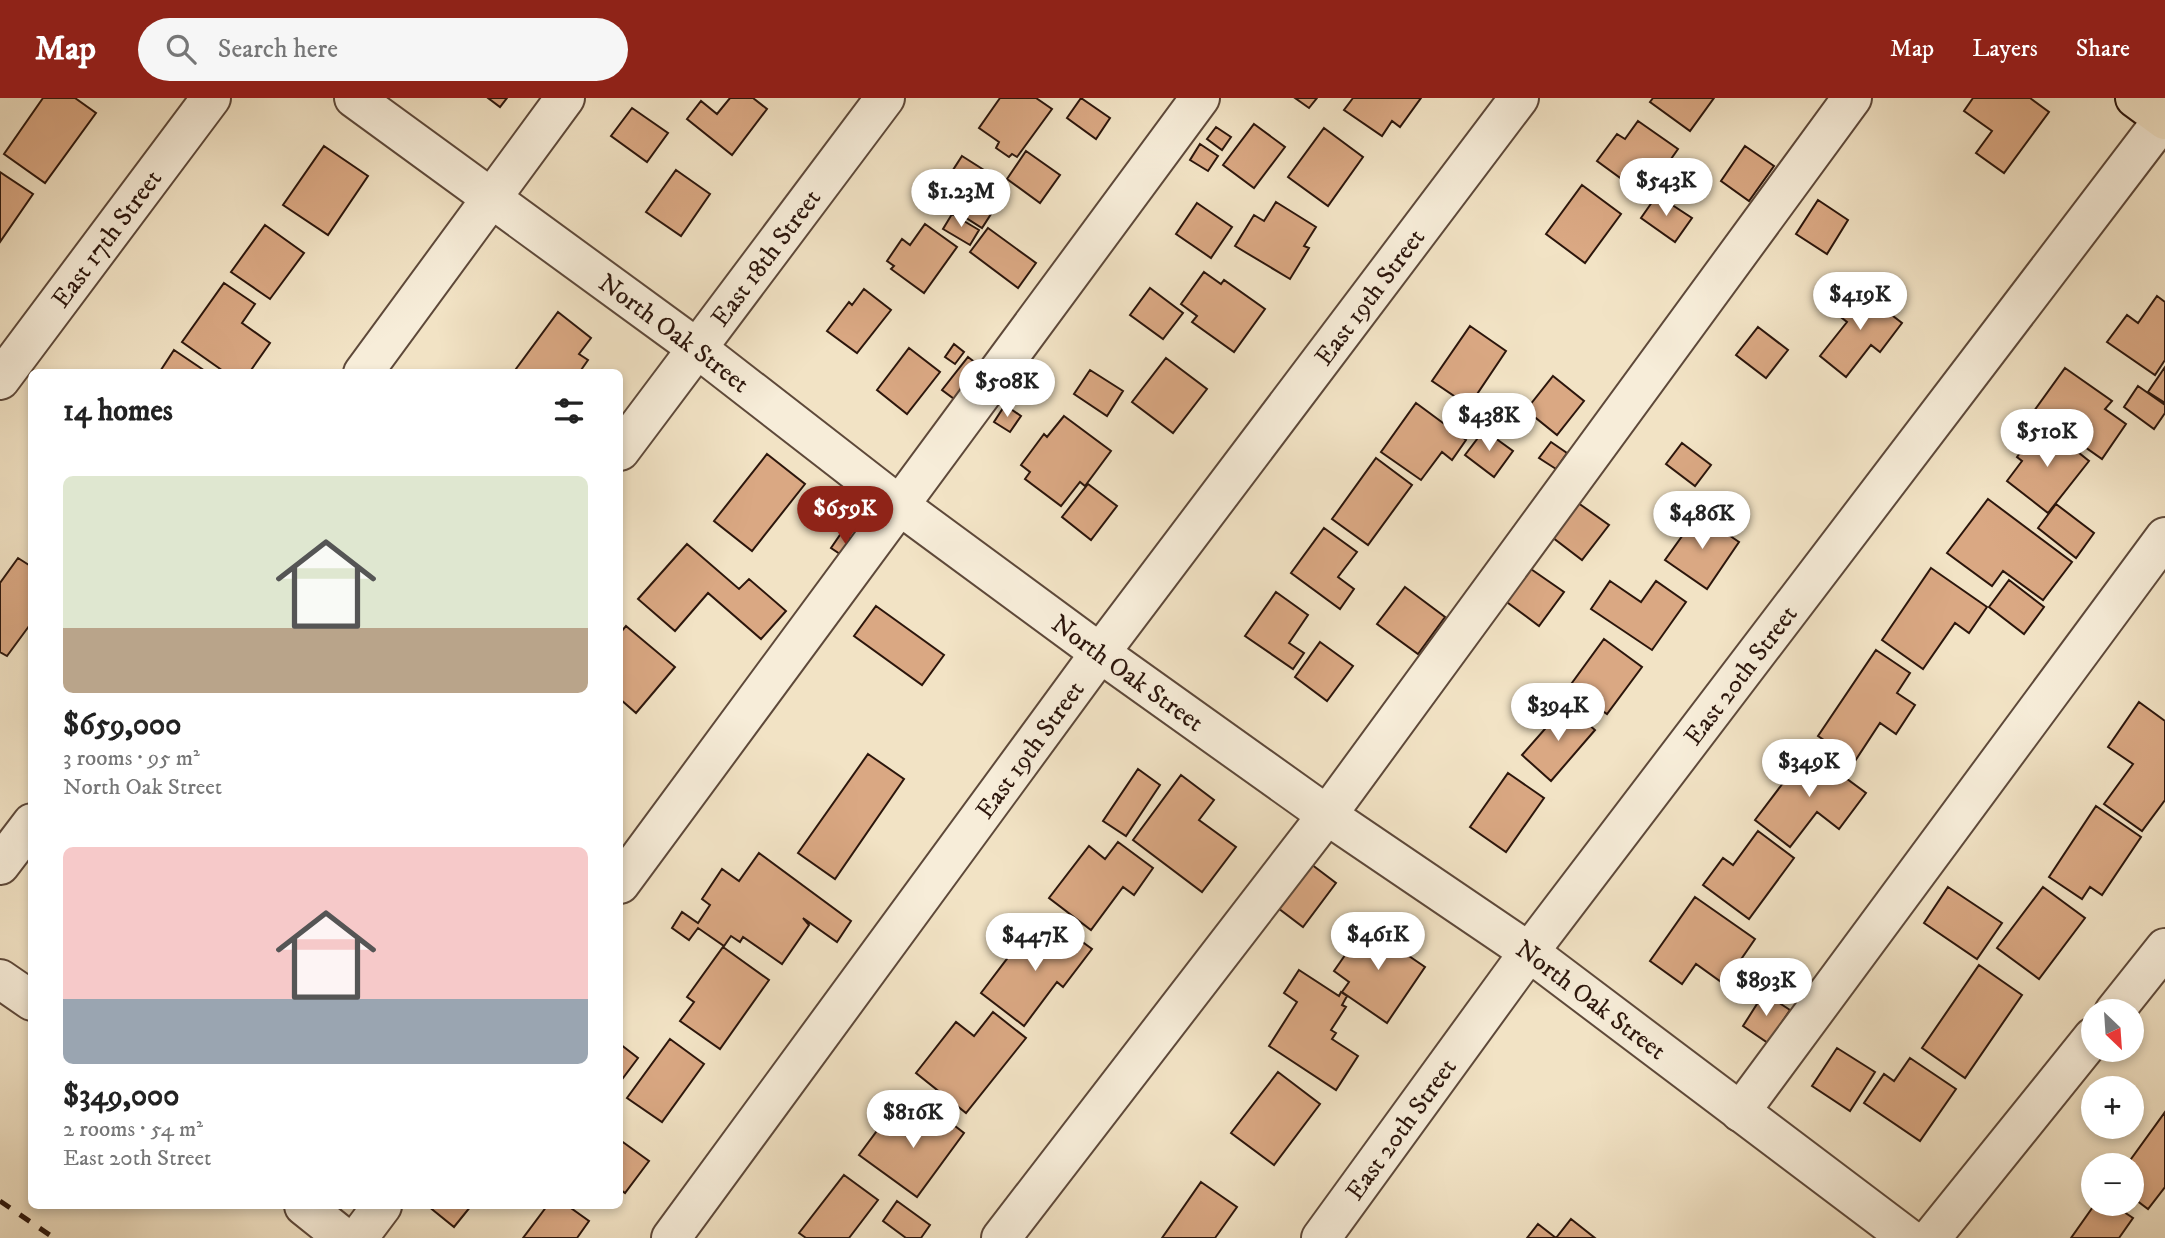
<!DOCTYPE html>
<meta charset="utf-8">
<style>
:root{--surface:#fff;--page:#f6f6f6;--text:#222;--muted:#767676;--accent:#8f2418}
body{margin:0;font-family:"IM FELL DW Pica",serif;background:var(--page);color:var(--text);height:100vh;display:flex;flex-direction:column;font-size:26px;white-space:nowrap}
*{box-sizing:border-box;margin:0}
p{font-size:23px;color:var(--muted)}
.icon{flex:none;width:38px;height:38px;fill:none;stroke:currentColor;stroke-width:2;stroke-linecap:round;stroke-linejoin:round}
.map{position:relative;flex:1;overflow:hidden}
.side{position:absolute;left:28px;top:271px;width:595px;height:840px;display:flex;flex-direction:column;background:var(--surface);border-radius:10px;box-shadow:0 4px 10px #0003}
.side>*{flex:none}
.needle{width:46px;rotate:155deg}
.controls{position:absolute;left:2081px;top:901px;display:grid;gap:14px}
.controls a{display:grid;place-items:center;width:63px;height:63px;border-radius:50%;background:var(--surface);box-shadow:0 4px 10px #0003;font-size:35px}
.price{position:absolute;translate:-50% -60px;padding:0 16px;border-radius:24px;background:#fff;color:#222;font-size:23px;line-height:46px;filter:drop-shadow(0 2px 4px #0008)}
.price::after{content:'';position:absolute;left:50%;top:42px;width:21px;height:16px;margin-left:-10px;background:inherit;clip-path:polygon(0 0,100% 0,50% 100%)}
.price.selected{background:var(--accent);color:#fff}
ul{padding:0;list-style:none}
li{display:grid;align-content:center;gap:14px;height:371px;padding:0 35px}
li span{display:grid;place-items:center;height:217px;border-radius:10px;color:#555}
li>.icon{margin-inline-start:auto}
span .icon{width:126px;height:126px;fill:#fffc;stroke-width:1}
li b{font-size:30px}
h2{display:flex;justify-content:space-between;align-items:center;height:84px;padding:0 35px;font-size:30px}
header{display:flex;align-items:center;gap:42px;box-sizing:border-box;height:98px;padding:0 35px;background:var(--accent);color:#fff}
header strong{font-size:33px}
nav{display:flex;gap:38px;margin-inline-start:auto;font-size:24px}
.search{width:490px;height:63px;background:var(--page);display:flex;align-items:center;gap:18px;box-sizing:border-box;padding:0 24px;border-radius:38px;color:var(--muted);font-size:26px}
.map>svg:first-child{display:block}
</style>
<header>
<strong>Map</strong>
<div class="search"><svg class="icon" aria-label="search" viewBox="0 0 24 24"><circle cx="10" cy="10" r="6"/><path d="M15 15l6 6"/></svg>Search here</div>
<nav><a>Map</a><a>Layers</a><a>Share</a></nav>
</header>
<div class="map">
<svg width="2165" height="1140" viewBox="0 0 2165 1140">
<rect width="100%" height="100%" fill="#f2e3c5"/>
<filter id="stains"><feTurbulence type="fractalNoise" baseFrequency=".00286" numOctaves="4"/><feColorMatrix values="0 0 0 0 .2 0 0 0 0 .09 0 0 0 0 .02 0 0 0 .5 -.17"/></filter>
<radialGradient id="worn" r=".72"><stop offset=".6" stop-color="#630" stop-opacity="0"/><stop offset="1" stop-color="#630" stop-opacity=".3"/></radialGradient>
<path fill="#daa883" stroke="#2c160c" stroke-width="2" d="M 43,0 L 75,0 L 96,15 L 45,85 L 4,56 Z
M 488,0 L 507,0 L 500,9 Z
M 730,0 L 753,0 L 767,11 L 732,57 L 687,21 L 701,3 L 717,16 Z
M 1000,0 L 1036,0 L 1052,11 L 1017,59 L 1012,56 L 1009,59 L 996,50 L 999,44 L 979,30 Z
M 1081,0 L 1110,20 L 1096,41 L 1067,20 Z
M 1295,0 L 1317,0 L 1309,10 Z
M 1353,0 L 1421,0 L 1400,29 L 1392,23 L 1382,38 L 1344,12 Z
M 1653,0 L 1714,0 L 1690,33 L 1650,4 Z
M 1973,0 L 2030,0 L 2049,14 L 2004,75 L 1976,55 L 1992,33 L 1964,13 Z
M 632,10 L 668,35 L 647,64 L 611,38 Z
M 1638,23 L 1678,51 L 1645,98 L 1597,63 L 1617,36 L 1625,41 Z
M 1254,26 L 1285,49 L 1254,90 L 1223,67 Z
M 1216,29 L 1231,39 L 1222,52 L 1207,41 Z
M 1324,30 L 1363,59 L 1328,108 L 1288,79 Z
M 1200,46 L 1218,58 L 1208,73 L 1190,62 Z
M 324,48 L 368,78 L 328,137 L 283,107 Z
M 1745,48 L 1774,68 L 1749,103 L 1721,83 Z
M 1026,53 L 1060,77 L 1040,105 L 1007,81 Z
M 962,58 L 995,79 L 976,107 L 991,116 L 982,130 L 935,100 Z
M 676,72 L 710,96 L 681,138 L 646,114 Z
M 0,74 L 33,96 L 0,144 Z
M 1582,87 L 1621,116 L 1585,165 L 1546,136 Z
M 1657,97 L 1692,120 L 1675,144 L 1641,120 Z
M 1818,102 L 1848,122 L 1827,156 L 1796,136 Z
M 1276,104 L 1316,129 L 1304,148 L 1309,150 L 1290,181 L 1235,148 L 1254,117 L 1264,123 Z
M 1197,105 L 1232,129 L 1211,160 L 1176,136 Z
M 952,116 L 979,132 L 970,147 L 943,131 Z
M 925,126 L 957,149 L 924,195 L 891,171 L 894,168 L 887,163 L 902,141 L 910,147 Z
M 265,127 L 304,155 L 270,201 L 231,174 Z
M 988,130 L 1036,165 L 1018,190 L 970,154 Z
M 1204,174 L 1221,186 L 1224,182 L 1265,211 L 1234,254 L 1192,224 L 1197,218 L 1181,206 Z
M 224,185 L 255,206 L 242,225 L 270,245 L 249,275 L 226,275 L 182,244 Z
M 1150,190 L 1183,215 L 1163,241 L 1130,217 Z
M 1857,190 L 1902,225 L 1880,254 L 1871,247 L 1846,279 L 1820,258 L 1847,224 L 1837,216 Z
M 864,191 L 891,212 L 857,255 L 827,233 L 849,204 L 852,207 Z
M 2157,198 L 2165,204 L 2165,262 L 2155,277 L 2107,244 L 2127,217 L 2138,225 Z
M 558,214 L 591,240 L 579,256 L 588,262 L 579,275 L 513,275 Z
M 1470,228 L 1506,253 L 1469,308 L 1432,283 Z
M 1758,229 L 1788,252 L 1766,280 L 1736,257 Z
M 954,246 L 964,254 L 955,266 L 945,259 Z
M 909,250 L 940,274 L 907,316 L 877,292 Z
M 174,252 L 208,275 L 159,275 Z
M 968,259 L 990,276 L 965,309 L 942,292 Z
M 1166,260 L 1207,291 L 1173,335 L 1132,304 Z
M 2165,269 L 2165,305 L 2148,294 Z
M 2065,270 L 2112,303 L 2105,311 L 2126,326 L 2102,361 L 2034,313 Z
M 1090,272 L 1123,293 L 1107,318 L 1074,296 Z
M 1553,278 L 1584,303 L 1557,337 L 1526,312 Z
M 2138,288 L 2165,307 L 2165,315 L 2154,331 L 2124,309 Z
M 1416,305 L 1466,342 L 1452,362 L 1442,354 L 1421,382 L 1381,354 Z
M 1005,307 L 1021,318 L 1010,334 L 994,324 Z
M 1064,318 L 1111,353 L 1085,388 L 1080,384 L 1061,408 L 1025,381 L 1030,374 L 1021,367 L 1044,336 L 1047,339 Z
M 2043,326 L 2089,363 L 2048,415 L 2007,383 L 2022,363 L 2017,359 Z
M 1484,332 L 1513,353 L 1494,379 L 1465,357 Z
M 1551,344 L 1567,355 L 1556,371 L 1539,360 Z
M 1682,345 L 1711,367 L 1695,388 L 1666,366 Z
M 767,356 L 805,386 L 752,453 L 714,423 Z
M 1376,360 L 1412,387 L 1368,447 L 1332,421 Z
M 1088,386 L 1117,408 L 1091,442 L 1062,419 Z
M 1988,401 L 2072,464 L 2043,502 L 2003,473 L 1992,488 L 1947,455 Z
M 1574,402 L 1609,427 L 1582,462 L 1548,436 Z
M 2056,406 L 2094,435 L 2076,460 L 2038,430 Z
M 1698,416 L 1739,444 L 1707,491 L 1665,462 Z
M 1324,430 L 1357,454 L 1338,479 L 1354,491 L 1340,511 L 1291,475 Z
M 842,434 L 859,447 L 849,462 L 831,450 Z
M 687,446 L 739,491 L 749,481 L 786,513 L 761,541 L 708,495 L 675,533 L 638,501 Z
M 18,460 L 32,469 L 32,524 L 7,558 L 0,554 L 0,485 Z
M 1528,469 L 1564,494 L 1539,528 L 1504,502 Z
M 1931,470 L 1987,509 L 1969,535 L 1955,525 L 1923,571 L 1882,542 Z
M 2009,482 L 2044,509 L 2024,536 L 1989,509 Z
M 1610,483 L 1641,504 L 1656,483 L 1686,504 L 1652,552 L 1591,511 Z
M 1405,489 L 1445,519 L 1418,556 L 1377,526 Z
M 1276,494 L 1308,517 L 1289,545 L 1304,555 L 1293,571 L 1245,538 Z
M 876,508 L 944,557 L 922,587 L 854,538 Z
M 626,528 L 675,569 L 636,615 L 620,601 L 620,535 Z
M 1604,541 L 1642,569 L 1607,616 L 1569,589 Z
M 1320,544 L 1353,568 L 1327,603 L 1295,579 Z
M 1876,552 L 1910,575 L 1897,595 L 1915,607 L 1896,636 L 1880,625 L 1855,663 L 1818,638 Z
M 2139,604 L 2165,623 L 2165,702 L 2142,733 L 2104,706 L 2133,666 L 2108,649 Z
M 1566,607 L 1595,632 L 1551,683 L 1522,657 Z
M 1808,652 L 1866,695 L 1839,731 L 1817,714 L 1790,749 L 1755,722 Z
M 868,656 L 904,681 L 835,781 L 798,755 Z
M 1138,671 L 1160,687 L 1126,738 L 1103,723 Z
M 1508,675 L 1544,700 L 1506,754 L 1470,729 Z
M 1181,677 L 1214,702 L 1199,722 L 1236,749 L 1202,794 L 1133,742 Z
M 2096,708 L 2141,739 L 2102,797 L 2090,789 L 2082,801 L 2049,779 Z
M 1758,733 L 1794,760 L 1749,821 L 1703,787 L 1723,760 L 1733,767 Z
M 1118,744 L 1153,770 L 1134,797 L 1123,789 L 1091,832 L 1049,800 L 1089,748 L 1105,761 Z
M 759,755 L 851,823 L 837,844 L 803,820 L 809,827 L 782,866 L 743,839 L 740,844 L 731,838 L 724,848 L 698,830 L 689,842 L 672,830 L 682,814 L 698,825 L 710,807 L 702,801 L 722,771 L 739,783 Z
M 1307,763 L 1336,785 L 1303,829 L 1274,807 Z
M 1948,789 L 2002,825 L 1977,861 L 1924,825 Z
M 2043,789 L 2085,820 L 2039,881 L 1997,850 Z
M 1695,799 L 1755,841 L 1724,886 L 1696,866 L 1682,886 L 1650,863 Z
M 1374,823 L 1392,835 L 1387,843 L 1425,869 L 1387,925 L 1342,894 L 1349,884 L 1334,873 L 1366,827 L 1369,830 Z
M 1058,826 L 1092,851 L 1063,889 L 1057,884 L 1024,928 L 981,895 L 1022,841 L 1038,853 Z
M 723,849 L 769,882 L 720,951 L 680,923 L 694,904 L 687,899 Z
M 1979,867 L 2022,897 L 1965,980 L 1922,950 Z
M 1299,872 L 1339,898 L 1341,894 L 1347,898 L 1342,907 L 1346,909 L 1331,932 L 1336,935 L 1332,941 L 1358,958 L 1336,992 L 1269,948 L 1297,904 L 1284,895 Z
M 1764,895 L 1790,912 L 1768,945 L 1743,928 Z
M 993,914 L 1026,940 L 966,1015 L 916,975 L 956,924 L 974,938 Z
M 670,941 L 704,966 L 662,1024 L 627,1000 Z
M 620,946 L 638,960 L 620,984 Z
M 1837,950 L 1875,974 L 1850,1013 L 1812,988 Z
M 1910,960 L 1956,991 L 1920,1043 L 1864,1005 L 1884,976 L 1894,983 Z
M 1278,974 L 1320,1006 L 1274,1067 L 1231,1035 Z
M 929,1008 L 964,1035 L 917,1099 L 859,1057 L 885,1022 L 907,1038 Z
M 2165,1014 L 2165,1089 L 2148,1111 L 2132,1099 L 2132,1068 L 2126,1068 Z
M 620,1042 L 649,1063 L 625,1095 L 621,1092 L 620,1094 Z
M 844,1077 L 878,1102 L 849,1140 L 806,1140 L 799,1135 Z
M 1201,1084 L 1237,1109 L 1215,1140 L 1162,1140 Z
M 897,1103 L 930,1127 L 921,1140 L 906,1140 L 883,1123 Z
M 2095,1106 L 2112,1106 L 2133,1120 L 2119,1140 L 2071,1140 Z
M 428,1108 L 471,1108 L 454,1129 Z
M 547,1108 L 568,1108 L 589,1123 L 577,1140 L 523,1140 Z
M 1571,1121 L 1595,1140 L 1556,1140 Z
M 1538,1126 L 1556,1140 L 1527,1140 Z"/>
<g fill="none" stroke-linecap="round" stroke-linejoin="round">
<g stroke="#5e493a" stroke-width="42">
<g id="minor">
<path id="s1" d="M 354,0 L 698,251 L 899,407 L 1100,555 L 1327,717 L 1529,854 L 1908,1140"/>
<path d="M 363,275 L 565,0"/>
<path id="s2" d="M 0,282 L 211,0"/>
<path id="s3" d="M 620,353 L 885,0"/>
<path d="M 0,767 L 32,725"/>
<path d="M 620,786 L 1200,0"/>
<path d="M 0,881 L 32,903"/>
<path d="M 2114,914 L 2165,850"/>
<path d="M 1740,1014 L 2165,439"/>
<path d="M 304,1108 L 344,1140"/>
<path d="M 358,1140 L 382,1108"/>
<path id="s4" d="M 671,1140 L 1100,555 L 1519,0"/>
<path d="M 1001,1140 L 1327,717 L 1852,0"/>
<path id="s5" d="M 1321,1140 L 1529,854 L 2165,19"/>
<path d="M 1931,1140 L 2093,939"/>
</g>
</g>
<g stroke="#2c160c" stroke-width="42">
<path id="major" d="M 2135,0 L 2165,22"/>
</g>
<use href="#minor" stroke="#f7edd9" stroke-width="38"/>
<use href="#major" stroke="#f2e3c5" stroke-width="38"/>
<path stroke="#2c160c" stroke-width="5" stroke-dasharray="12 12" stroke-linecap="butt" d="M 0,1103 L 54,1140"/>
</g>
<g text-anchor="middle" stroke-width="6" stroke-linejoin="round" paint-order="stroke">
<g font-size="26" fill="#2c160c" stroke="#f7edd9">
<text dy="9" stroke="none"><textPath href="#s2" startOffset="177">East 17th Street</textPath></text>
<text dy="9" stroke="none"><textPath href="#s3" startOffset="242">East 18th Street</textPath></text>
<text dy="9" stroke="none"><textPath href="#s4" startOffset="1172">East 19th Street</textPath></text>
<text dy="9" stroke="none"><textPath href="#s1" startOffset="397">North Oak Street</textPath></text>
<text dy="9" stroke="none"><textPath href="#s1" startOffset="964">North Oak Street</textPath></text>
<text dy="9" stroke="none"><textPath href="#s5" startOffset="702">East 20th Street</textPath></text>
<text dy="9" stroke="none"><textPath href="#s4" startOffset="606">East 19th Street</textPath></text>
<text dy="9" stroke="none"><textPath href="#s1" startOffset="1531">North Oak Street</textPath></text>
<text dy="9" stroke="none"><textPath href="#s5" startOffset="135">East 20th Street</textPath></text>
</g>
</g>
<rect width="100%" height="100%" filter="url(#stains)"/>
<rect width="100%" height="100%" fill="url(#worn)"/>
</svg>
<div class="controls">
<a><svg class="needle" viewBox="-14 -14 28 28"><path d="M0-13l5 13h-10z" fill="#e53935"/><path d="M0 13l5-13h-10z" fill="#767676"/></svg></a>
<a>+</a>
<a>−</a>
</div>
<b class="price" style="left:1666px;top:120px">$543K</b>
<b class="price" style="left:961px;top:131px">$1.23M</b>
<b class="price" style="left:1860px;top:234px">$419K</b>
<b class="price" style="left:1007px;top:321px">$508K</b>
<b class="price" style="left:1489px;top:355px">$438K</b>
<b class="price" style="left:2047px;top:371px">$510K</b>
<b class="price selected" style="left:845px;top:448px">$659K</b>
<b class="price" style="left:1702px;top:453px">$486K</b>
<b class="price" style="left:1558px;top:645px">$394K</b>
<b class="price" style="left:1809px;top:701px">$349K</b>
<b class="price" style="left:1378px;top:874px">$461K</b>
<b class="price" style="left:1035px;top:875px">$447K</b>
<b class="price" style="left:1766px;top:920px">$893K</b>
<b class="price" style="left:913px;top:1052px">$816K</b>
<section class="side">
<h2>14 homes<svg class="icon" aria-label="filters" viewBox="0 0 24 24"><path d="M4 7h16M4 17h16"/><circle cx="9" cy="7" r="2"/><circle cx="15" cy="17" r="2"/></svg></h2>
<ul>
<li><span style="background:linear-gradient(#dfe7d0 70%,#b9a48a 0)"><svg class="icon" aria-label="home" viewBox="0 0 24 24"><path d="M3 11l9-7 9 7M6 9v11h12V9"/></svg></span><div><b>$659,000</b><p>3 rooms · 95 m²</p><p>North Oak Street</p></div></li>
<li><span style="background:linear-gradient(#f6c9c9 70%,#9aa5b1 0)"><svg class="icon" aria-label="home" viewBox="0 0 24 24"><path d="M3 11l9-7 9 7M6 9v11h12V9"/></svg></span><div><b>$349,000</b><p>2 rooms · 54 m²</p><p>East 20th Street</p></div></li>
</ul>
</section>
</div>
